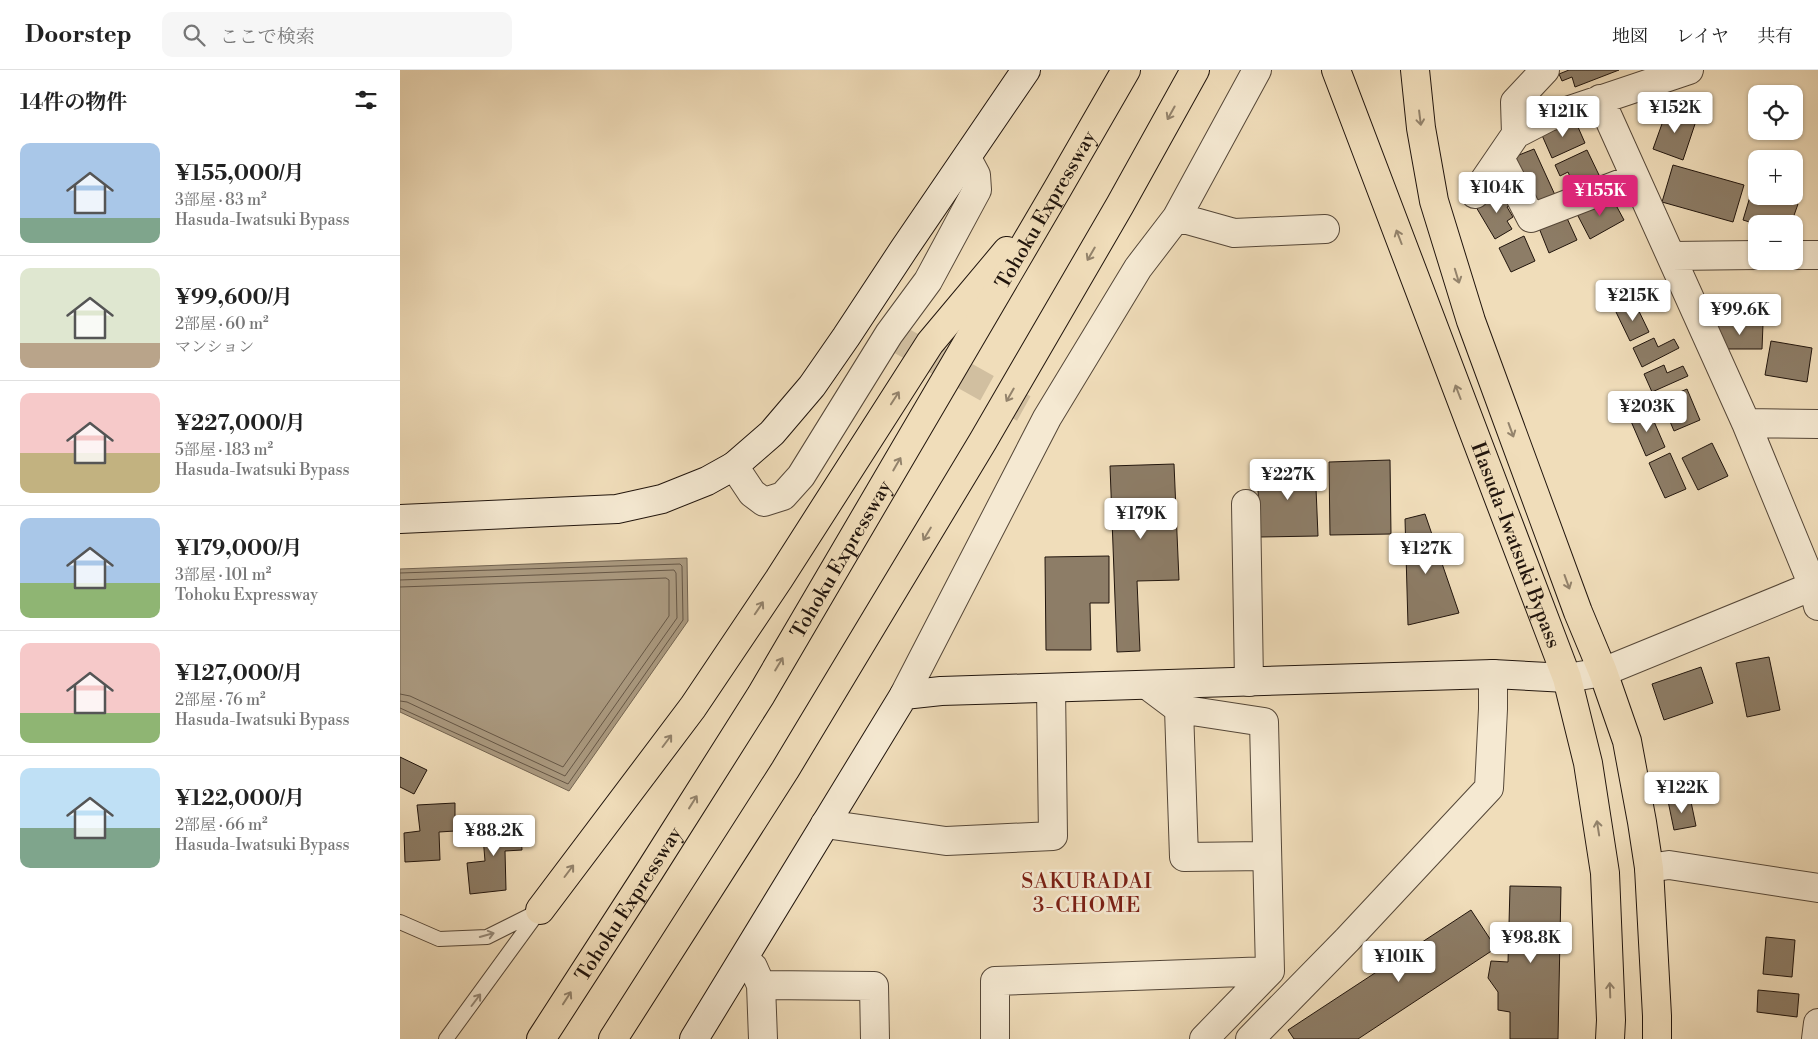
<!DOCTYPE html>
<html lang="ja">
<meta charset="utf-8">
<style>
:root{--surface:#fff;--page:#f6f6f6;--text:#222;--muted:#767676;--line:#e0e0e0;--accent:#db2777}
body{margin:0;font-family:"Libre Bodoni","Noto Serif JP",serif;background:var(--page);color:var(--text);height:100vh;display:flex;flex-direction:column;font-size:19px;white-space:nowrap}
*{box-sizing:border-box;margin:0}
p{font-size:16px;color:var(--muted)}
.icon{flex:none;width:28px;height:28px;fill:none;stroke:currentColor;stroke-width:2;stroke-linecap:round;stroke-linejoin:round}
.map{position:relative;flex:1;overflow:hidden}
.panel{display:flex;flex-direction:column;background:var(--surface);width:400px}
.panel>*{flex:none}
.fabs{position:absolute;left:1348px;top:15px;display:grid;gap:10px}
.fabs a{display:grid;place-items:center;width:55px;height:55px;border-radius:10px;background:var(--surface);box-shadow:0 1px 4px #0004;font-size:25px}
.price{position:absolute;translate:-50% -42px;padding:0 11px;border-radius:5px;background:#fff;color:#222;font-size:16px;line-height:32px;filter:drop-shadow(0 1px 2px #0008)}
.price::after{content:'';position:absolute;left:50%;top:30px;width:15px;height:11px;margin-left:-8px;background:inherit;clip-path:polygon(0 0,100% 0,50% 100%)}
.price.current{background:var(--accent);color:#fff}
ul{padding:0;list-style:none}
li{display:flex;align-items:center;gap:15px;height:125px;padding:0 20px}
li+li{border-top:1px solid var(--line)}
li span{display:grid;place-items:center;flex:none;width:140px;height:100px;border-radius:10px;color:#555}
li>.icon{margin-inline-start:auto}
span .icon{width:60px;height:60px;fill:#fffc;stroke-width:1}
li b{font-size:21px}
h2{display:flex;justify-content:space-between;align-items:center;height:60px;padding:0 20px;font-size:21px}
header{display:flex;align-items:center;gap:30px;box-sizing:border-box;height:70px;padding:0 25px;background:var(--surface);border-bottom:1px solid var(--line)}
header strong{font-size:24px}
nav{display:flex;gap:28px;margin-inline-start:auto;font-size:18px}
.search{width:350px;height:45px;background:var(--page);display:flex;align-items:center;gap:12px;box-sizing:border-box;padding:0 18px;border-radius:10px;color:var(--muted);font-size:19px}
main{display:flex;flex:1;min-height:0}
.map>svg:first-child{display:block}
</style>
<header>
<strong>Doorstep</strong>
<div class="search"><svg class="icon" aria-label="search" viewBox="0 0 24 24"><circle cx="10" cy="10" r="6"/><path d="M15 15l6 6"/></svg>ここで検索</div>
<nav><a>地図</a><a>レイヤ</a><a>共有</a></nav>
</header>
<main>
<section class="panel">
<h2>14件の物件<svg class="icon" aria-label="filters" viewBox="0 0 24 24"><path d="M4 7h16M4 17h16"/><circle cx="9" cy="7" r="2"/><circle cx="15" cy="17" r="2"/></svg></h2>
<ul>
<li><span style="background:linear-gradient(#a9c7e8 75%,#7fa58c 0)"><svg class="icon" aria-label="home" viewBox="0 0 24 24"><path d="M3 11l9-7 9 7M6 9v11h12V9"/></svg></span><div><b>¥155,000/月</b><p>3部屋 · 83 m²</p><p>Hasuda-Iwatsuki Bypass</p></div></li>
<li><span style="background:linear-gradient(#dfe7d0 75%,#b9a48a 0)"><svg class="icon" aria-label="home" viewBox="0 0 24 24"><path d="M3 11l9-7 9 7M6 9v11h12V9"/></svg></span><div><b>¥99,600/月</b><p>2部屋 · 60 m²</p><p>マンション</p></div></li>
<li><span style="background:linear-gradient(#f6c9c9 60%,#c2b280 0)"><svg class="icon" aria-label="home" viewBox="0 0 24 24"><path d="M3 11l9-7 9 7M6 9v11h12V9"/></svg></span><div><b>¥227,000/月</b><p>5部屋 · 183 m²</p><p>Hasuda-Iwatsuki Bypass</p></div></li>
<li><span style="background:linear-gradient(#a9c7e8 65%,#8fb573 0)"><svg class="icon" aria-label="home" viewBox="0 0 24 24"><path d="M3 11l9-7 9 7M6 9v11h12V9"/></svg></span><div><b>¥179,000/月</b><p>3部屋 · 101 m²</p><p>Tohoku Expressway</p></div></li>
<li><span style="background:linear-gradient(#f6c9c9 70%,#8fb573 0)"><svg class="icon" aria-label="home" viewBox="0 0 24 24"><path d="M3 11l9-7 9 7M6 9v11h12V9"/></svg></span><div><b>¥127,000/月</b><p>2部屋 · 76 m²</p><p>Hasuda-Iwatsuki Bypass</p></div></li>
<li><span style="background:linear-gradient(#bfe0f5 60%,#7fa58c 0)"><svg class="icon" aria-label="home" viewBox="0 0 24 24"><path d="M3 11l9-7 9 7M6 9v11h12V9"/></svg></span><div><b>¥122,000/月</b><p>2部屋 · 66 m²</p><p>Hasuda-Iwatsuki Bypass</p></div></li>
</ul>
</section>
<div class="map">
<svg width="1418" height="969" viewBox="0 0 1418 969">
<rect width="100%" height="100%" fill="#f0ddba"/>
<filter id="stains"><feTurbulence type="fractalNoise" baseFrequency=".004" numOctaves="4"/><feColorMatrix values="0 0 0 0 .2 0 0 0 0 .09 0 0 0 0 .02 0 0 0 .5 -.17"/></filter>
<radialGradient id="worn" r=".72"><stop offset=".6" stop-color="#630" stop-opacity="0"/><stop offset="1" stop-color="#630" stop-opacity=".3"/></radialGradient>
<path fill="#aa997f" stroke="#736451" d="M 287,488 L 288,551 L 169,721 L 0,642 L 0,499 Z"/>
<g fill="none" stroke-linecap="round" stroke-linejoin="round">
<path stroke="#665746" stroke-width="1" d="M 0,503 L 280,494 L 282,496 L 283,550 L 168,714 L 0,638
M 0,510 L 274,500 L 276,503 L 277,548 L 165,706 L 7,632 L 0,631
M 0,517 L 266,508 L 269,510 L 269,546 L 163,697 L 10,626 L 0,624"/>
</g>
<path fill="#8d7d67" stroke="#21150d" d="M 1219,0 L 1175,17 L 1172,7 L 1162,11 L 1159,4 L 1169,0 Z
M 1268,37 L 1297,48 L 1283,90 L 1253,79 Z
M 1174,48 L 1185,73 L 1152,88 L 1141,63 Z
M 1134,79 L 1155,125 L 1136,134 L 1114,87 Z
M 1187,80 L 1199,105 L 1174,116 L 1168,102 L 1160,106 L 1155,95 Z
M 1273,95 L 1344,115 L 1333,152 L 1262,132 Z
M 1105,120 L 1113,134 L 1107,137 L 1113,147 L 1107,151 L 1112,159 L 1095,169 L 1076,137 Z
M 1352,120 L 1356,121 L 1356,126 L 1373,126 L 1398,134 L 1391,154 L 1356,154 L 1343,150 Z
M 1211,126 L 1224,150 L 1190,169 L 1177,144 Z
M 1166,146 L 1177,170 L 1149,183 L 1139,158 Z
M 1124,166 L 1135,191 L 1111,202 L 1099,178 Z
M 1235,233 L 1249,262 L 1230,271 L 1216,242 Z
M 1318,254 L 1363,254 L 1362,279 L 1318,279 Z
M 1254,268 L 1258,277 L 1274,269 L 1279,278 L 1242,297 L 1233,278 Z
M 1371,271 L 1412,278 L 1407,312 L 1365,305 Z
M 1264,295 L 1267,303 L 1283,296 L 1288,306 L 1252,322 L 1244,304 Z
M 1287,319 L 1300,350 L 1274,361 L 1261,330 Z
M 1249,340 L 1265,377 L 1246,386 L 1230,349 Z
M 1312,373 L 1328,406 L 1298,420 L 1282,388 Z
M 1270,383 L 1286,419 L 1265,428 L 1249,393 Z
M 990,390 L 991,464 L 930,465 L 929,392 Z
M 774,394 L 779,510 L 737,511 L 740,581 L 717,582 L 710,396 Z
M 915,394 L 918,466 L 860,467 L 857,396 Z
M 1025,444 L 1059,543 L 1008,555 L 1005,449 Z
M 709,486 L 709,533 L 690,533 L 691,580 L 646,580 L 645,487 Z
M 1369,587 L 1380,640 L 1347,647 L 1336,593 Z
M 1301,597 L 1313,633 L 1264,650 L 1252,614 Z
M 0,687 L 27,700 L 14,724 L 0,717 Z
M 1290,727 L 1296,756 L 1274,760 L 1268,731 Z
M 55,733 L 55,761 L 39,762 L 40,790 L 5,792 L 4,763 L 20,761 L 17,735 Z
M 120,750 L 122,780 L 105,781 L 106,820 L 70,824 L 67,793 L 85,791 L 82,755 Z
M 1110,816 L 1161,817 L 1158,969 L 1110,969 L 1110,942 L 1098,940 L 1098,922 L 1088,908 L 1091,891 L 1108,892 Z
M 1071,840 L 1096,878 L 958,969 L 894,969 L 888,960 Z
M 1366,867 L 1395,870 L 1392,907 L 1363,904 Z
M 1358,920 L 1399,924 L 1397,947 L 1357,942 Z"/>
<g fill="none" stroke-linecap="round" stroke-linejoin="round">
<path stroke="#d1bfa0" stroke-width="28" stroke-dasharray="28 14" stroke-linecap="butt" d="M 489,264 L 632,343"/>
<g stroke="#554738" stroke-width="16">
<path id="lane" d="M 0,852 L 39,869 L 87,867 L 137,842
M 46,969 L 140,840"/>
</g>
<g stroke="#554738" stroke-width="30">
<path id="street" d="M 1200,29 L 1346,353 L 1413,516 L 1418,536
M 1116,64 L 1149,47 L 1289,0
M 1100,88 L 1131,148 L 1235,108
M 1075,124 L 1116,64 L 1115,32 L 1145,0
M 777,147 L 834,163 L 925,159
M 1394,185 L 1418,185
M 1272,186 L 1356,185
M 1346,353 L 1418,354
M 334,396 L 352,423 L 364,432 L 383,426 L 401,406 L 489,264 L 528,211 L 577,120 L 576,105 L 567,88
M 846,434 L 849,612
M 1167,608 L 1203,602 L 1413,516 L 1418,516
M 747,615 L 779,639 L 864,652 L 870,901 L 804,969
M 504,625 L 647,348 L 738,198 L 777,147 L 857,0
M 779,639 L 784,787 L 866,786
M 425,754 L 546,771 L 653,766 L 651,618
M 1249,798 L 1269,795 L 1418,818
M 353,897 L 361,915 L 363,969
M 361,915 L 474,916 L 475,969
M 595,969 L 595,911 L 870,901
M 850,969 L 947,870 L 1089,718 L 1093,639 L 1093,604
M 1416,969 L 1418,953"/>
</g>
<g stroke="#21150d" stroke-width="30">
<path id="secondary" d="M 0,449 L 217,439 L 262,429 L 307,411 L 334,396 L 372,363 L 412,316 L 446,267 L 504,179 L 626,0
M 294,969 L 504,625 L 541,621 L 1093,604 L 1167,608"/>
</g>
<g stroke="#21150d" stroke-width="30">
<g id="highway">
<path id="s1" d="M 936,0 L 1167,608 L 1188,693 L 1205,803 L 1211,950 L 1210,969"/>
<path d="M 1015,0 L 1021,58 L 1034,131 L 1071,251 L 1178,542 L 1203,602 L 1227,671 L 1242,752 L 1249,798 L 1257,946 L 1257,969"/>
<path d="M 140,840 L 293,637 L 379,509 L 530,273 L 607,181"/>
<path id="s2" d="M 141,969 L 249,802 L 361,625 L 658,118 L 726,0"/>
<path d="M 213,969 L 385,700 L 583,371 L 720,135 L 795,0"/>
</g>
</g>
<use href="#lane" stroke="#f5e9d2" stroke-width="14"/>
<use href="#street" stroke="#f5e9d2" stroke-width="28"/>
<use href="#secondary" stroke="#f5e9d2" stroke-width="28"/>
<use href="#highway" stroke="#f0ddba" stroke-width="28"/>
</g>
<defs><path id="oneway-shaft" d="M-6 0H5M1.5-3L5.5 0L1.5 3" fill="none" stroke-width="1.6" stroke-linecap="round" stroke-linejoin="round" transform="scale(1.25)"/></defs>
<g stroke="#93836c">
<use href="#oneway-shaft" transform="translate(771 43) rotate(119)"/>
<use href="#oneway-shaft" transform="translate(1020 48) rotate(83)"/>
<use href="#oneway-shaft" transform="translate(999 167) rotate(-111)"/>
<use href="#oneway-shaft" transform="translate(691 184) rotate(120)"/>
<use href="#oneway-shaft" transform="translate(1057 206) rotate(73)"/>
<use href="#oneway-shaft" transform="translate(1058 322) rotate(-111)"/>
<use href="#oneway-shaft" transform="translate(610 325) rotate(120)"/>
<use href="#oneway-shaft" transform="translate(495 328) rotate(-57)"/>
<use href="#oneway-shaft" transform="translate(1111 360) rotate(70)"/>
<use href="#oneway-shaft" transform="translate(497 394) rotate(-60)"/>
<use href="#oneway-shaft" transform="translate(527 464) rotate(121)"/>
<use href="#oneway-shaft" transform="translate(1167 512) rotate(70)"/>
<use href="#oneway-shaft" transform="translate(359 538) rotate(-56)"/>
<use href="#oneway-shaft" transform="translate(379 594) rotate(-59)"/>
<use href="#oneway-shaft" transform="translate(267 671) rotate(-53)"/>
<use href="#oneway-shaft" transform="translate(293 732) rotate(-58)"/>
<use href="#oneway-shaft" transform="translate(1198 758) rotate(-99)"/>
<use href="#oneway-shaft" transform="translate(169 801) rotate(-53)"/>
<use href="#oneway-shaft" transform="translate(1210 920) rotate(-92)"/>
<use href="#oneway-shaft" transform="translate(167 928) rotate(-57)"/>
</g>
<g stroke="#968a79">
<use href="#oneway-shaft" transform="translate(87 865) rotate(-16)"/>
<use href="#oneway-shaft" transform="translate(76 930) rotate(-53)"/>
</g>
<g text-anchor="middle" stroke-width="5" stroke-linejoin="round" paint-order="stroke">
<g font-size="20" fill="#21150d" stroke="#f5e9d2">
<text dy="7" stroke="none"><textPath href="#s2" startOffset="971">Tohoku Expressway</textPath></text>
<text dy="7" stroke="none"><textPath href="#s1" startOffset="508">Hasuda-Iwatsuki Bypass</textPath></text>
<text dy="7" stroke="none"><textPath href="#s2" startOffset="566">Tohoku Expressway</textPath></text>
<text dy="7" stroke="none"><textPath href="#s2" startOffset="161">Tohoku Expressway</textPath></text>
</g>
<g font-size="21" letter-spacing="1" fill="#7a1f14" stroke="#f5e9d2">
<text x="687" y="818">SAKURADAI<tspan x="687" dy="24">3-CHOME</tspan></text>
</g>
</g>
<rect width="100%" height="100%" filter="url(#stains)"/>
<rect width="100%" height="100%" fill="url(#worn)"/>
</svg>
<div class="fabs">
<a><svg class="icon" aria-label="locate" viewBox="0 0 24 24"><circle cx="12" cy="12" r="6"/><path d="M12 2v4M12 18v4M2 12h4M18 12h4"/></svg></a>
<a>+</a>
<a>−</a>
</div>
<b class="price" style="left:1275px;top:64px">¥152K</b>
<b class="price" style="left:1163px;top:68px">¥121K</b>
<b class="price" style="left:1097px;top:144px">¥104K</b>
<b class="price current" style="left:1200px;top:147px">¥155K</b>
<b class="price" style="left:1233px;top:252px">¥215K</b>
<b class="price" style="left:1340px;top:266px">¥99.6K</b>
<b class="price" style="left:1247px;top:363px">¥203K</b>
<b class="price" style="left:888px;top:431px">¥227K</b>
<b class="price" style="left:741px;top:470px">¥179K</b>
<b class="price" style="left:1026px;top:505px">¥127K</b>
<b class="price" style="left:1282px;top:744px">¥122K</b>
<b class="price" style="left:94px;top:787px">¥88.2K</b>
<b class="price" style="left:1131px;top:894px">¥98.8K</b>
<b class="price" style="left:999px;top:913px">¥101K</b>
</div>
</main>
